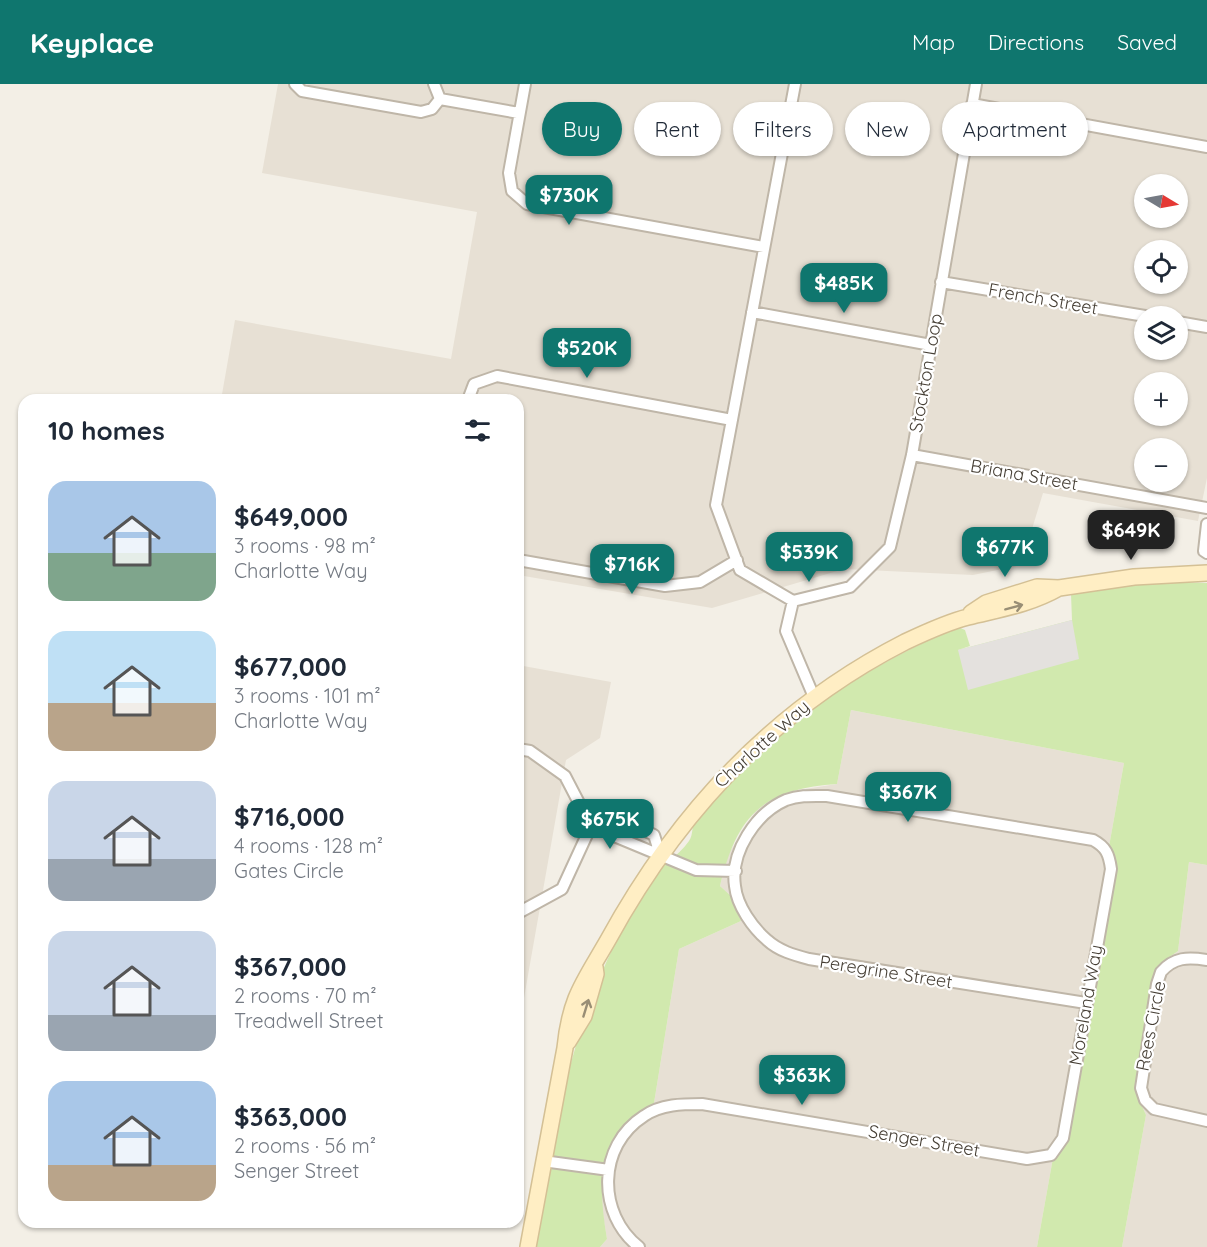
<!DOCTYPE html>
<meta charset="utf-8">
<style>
:root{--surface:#fff;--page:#f2f2f3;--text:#1f2937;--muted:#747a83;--accent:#0f766e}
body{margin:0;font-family:Quicksand,sans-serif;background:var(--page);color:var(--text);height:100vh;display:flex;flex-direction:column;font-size:22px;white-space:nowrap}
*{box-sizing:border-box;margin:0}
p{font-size:20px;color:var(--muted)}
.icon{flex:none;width:33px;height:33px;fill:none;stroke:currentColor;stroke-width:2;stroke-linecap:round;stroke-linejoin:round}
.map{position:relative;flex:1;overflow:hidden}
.sheet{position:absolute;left:18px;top:310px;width:506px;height:834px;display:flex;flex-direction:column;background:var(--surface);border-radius:18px;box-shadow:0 2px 4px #0004}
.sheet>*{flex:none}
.top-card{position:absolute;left:542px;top:18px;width:570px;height:54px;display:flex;gap:12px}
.needle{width:39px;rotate:100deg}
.controls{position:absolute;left:1134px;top:90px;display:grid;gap:12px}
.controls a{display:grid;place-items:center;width:54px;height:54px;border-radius:50%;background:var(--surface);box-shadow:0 2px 4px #0004;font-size:30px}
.price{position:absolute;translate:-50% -51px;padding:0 14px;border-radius:12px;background:var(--accent);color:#fff;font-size:20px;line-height:39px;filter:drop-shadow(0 2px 3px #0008)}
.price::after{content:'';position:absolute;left:50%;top:36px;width:18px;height:14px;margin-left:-9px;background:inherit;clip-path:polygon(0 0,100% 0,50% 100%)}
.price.current{background:#222;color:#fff}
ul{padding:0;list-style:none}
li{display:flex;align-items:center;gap:18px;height:150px;padding:0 30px}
li span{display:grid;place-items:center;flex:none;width:168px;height:120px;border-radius:18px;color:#555}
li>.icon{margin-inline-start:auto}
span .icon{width:72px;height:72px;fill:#fffc;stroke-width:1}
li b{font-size:26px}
h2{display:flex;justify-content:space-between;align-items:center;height:72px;padding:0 30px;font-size:26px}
.tag{padding:0 21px;border-radius:27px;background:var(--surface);box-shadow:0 2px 4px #0004;font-size:21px;line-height:54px}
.tag.current{background:var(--accent);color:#fff}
header{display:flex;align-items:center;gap:36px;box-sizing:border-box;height:84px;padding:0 30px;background:var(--accent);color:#fff}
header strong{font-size:28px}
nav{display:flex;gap:33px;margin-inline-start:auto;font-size:21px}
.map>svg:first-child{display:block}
</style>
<header>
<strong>Keyplace</strong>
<nav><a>Map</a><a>Directions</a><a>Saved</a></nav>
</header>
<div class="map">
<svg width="1207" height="1163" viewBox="0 0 1207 1163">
<rect width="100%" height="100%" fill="#f3efe6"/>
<path fill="#e7e0d4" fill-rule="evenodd" d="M 278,0 L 1207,0 L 1207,394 L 1198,437 L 1043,409 L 1021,481 L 973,491 L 844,485 L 712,524 L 518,491 L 518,316 L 221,316 L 235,236 L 451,275 L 477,128 L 262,89 ZM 1144,100 L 1178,100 L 1178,134 L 1144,134 ZM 1144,166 L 1178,166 L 1178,200 L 1144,200 ZM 1144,232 L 1178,232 L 1178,266 L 1144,266 ZM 1144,298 L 1178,298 L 1178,332 L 1144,332 ZM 1144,364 L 1178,364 L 1178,398 L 1144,398 Z
M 518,581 L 611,598 L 600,654 L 566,676 L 524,914 L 518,913 Z
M 851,626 L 1124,679 L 1037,1163 L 600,1163 L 607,1155 L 600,1113 L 609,1063 L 633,1031 L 654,1019 L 679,865 L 741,837 L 731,812 L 720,802 L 727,772 L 759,722 L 786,708 L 837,700 Z
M 1189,778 L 1207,781 L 1207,1163 L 1122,1163 L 1146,1031 L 1135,1007 L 1152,899 L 1164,877 L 1178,867 Z"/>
<path fill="#d1e9ae" d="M 1177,498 L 1207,499 L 1207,781 L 1189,778 L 1178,867 L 1164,877 L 1152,899 L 1135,1007 L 1146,1031 L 1122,1163 L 1037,1163 L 1124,679 L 851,626 L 837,700 C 763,705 737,731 720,802 L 731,812 L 741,837 L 679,865 L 654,1019 C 597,1053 597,1095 607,1155 L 600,1163 L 534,1163 C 553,1052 570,943 624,842 C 631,828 638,811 647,798 C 659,783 678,773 689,757 C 694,750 691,739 697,732 C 767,647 858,586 958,543 L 965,546 L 970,562 L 958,566 L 1072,536 L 1071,510 L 1122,501 Z"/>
<path fill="#e4e1de" d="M 1072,536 L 1079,575 L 968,606 L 958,566 Z"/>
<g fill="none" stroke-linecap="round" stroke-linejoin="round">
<g stroke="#bfb6a8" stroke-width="14">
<path id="street" d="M 295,0 L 302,7 L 421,28 L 432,25 L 440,15 L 434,0
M 525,0 L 509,89 L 512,107 L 527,120 L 764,163
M 795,0 L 716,421 L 740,486 L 793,517 L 850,503 L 890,463 L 912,371 L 976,0
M 440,15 L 519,29
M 972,20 L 1207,63
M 941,198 L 1145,232
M 752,228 L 931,261
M 1178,238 L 1207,243
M 468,316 L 474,300 L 497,292 L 732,336
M 912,371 L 1207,424
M 1207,440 L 1204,467 L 1207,469
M 518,476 L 665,502 L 700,498 L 737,476
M 793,517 L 786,547 L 814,613
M 518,665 L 530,667 L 565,692 L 591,742 L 562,805 L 518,829
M 611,741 L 614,752 L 696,786 L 736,787
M 591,742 L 611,741 L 620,735 L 654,751 L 660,770
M 1207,876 C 1188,873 1174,873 1161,888 L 1157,900 L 1141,1004 L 1145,1016 L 1154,1025 L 1207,1037
M 543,1077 L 609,1086
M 639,1163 C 597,1130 597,1062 644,1032 C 661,1020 683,1020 702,1020 L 1027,1075 L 1051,1071 L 1063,1054 L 1111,785 C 1109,770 1106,763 1093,756 L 827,712 C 813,712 800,711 786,716 C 756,729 730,768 735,802 C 737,822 753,844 767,856 C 779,867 794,871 809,875 L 1086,919"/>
</g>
<g stroke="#d4c095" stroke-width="18">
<path id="secondary" d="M 971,529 L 986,519 L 1037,503 L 1059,504 L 1134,493 L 1207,489
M 568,958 L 584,932 L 596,890 L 595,883
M 528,1163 L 565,964 C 570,913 584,898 608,856 C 678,728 774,625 905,558 C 924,549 948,538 968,533 C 1000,525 1029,521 1059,504"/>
</g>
<use href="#street" stroke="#fff" stroke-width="10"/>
<use href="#secondary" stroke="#ffeec4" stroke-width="15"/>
</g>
<defs><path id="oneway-shaft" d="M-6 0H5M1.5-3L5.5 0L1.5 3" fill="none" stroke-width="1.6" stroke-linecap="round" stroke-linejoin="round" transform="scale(1.5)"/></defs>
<g stroke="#998e75">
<use href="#oneway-shaft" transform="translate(1014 523) rotate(-15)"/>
<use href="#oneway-shaft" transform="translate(586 924) rotate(-73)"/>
</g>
<g text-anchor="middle" stroke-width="4.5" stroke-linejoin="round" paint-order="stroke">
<g font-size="18" fill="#463f35" stroke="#fff">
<text transform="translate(1043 215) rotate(10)" y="6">French Street</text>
<text transform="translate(926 289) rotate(-80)" y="6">Stockton Loop</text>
<text transform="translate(1024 391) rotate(10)" y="6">Briana Street</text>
<text transform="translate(762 660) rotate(-42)" y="6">Charlotte Way</text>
<text transform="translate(886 888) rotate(9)" y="6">Peregrine Street</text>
<text transform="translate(1086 921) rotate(-80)" y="6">Moreland Way</text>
<text transform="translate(1151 942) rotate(-79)" y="6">Rees Circle</text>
<text transform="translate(924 1057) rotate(10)" y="6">Senger Street</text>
</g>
</g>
</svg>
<div class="controls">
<a><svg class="needle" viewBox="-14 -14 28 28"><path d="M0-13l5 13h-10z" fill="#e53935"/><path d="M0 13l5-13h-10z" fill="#747a83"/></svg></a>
<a><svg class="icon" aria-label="locate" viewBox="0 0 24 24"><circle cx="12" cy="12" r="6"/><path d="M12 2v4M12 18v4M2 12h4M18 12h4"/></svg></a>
<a><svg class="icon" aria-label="layers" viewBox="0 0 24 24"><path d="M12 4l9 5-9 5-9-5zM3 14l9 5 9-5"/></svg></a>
<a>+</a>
<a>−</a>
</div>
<b class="price" style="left:569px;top:142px">$730K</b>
<b class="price" style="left:844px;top:230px">$485K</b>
<b class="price" style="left:587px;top:295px">$520K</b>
<b class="price current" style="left:1131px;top:477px">$649K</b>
<b class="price" style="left:1005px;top:494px">$677K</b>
<b class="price" style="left:809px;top:499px">$539K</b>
<b class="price" style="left:632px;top:511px">$716K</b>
<b class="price" style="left:908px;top:739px">$367K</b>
<b class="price" style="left:610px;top:766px">$675K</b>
<b class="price" style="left:802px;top:1022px">$363K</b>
<div class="top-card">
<a class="tag current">Buy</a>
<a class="tag">Rent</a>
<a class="tag">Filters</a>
<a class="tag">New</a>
<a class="tag">Apartment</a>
</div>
<section class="sheet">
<h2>10 homes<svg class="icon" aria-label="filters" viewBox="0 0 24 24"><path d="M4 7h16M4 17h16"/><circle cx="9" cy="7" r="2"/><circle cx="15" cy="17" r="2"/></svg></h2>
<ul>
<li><span style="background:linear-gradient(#a9c7e8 60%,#7fa58c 0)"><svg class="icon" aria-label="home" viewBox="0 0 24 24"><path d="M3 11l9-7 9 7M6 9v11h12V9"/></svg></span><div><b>$649,000</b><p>3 rooms · 98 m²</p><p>Charlotte Way</p></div></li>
<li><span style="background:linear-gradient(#bfe0f5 60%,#b9a48a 0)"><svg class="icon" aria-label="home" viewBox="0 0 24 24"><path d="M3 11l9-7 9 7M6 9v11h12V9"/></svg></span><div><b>$677,000</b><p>3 rooms · 101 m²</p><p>Charlotte Way</p></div></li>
<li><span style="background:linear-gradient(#c9d6e8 65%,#9aa5b1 0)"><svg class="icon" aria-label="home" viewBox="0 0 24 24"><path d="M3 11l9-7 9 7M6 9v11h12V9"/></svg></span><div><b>$716,000</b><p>4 rooms · 128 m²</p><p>Gates Circle</p></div></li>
<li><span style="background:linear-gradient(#c9d6e8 70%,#9aa5b1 0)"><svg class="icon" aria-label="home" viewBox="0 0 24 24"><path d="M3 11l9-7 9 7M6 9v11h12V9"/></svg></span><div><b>$367,000</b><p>2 rooms · 70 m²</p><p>Treadwell Street</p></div></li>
<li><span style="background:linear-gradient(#a9c7e8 70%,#b9a48a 0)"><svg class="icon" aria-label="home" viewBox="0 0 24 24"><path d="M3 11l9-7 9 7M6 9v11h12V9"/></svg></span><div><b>$363,000</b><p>2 rooms · 56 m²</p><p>Senger Street</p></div></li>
</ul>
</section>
</div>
